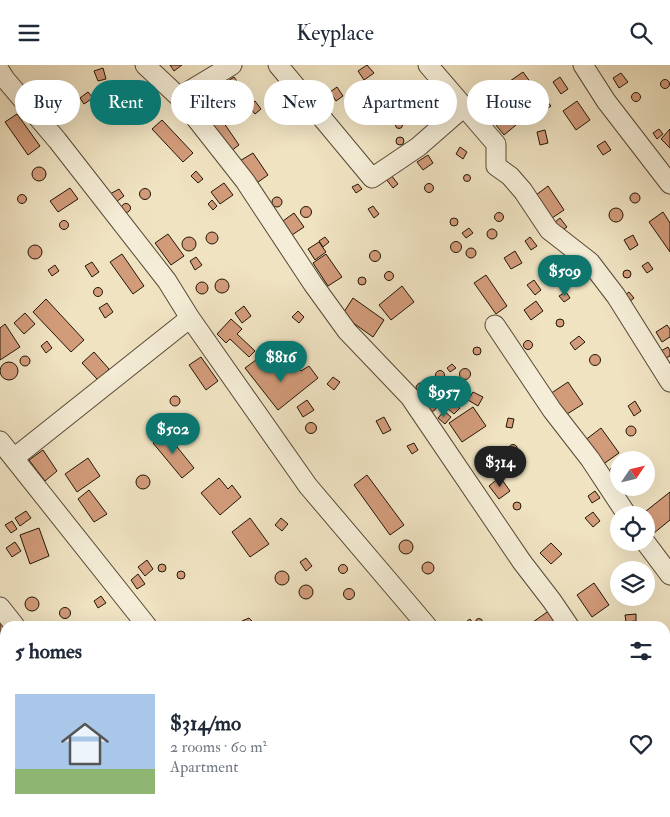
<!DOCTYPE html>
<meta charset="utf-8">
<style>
:root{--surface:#fff;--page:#f2f2f3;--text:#1f2937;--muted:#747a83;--line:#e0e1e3;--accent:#0f766e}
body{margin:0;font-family:"IM FELL Double Pica",serif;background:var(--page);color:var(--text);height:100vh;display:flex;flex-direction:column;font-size:19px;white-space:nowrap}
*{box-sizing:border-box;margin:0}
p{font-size:16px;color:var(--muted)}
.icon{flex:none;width:28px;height:28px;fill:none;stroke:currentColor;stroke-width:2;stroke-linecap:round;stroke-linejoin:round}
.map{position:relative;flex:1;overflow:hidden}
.drawer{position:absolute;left:0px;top:556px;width:670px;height:196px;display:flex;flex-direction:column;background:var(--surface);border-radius:15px 15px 0 0;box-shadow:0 5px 20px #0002}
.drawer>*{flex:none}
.guide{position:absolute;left:15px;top:15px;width:640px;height:45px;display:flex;gap:10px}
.needle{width:32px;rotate:55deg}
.buttons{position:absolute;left:610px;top:386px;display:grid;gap:10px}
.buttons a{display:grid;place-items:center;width:45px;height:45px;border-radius:50%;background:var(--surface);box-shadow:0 5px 20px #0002;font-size:25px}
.price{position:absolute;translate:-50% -42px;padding:0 11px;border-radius:18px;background:var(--accent);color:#fff;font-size:16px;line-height:32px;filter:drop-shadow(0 1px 2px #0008)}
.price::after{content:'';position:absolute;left:50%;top:30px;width:15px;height:11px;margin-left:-8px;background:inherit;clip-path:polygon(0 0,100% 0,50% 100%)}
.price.on{background:#222;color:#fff}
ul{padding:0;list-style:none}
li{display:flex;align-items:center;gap:15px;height:125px;padding:0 15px}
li+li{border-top:1px solid var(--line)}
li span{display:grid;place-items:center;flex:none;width:140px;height:100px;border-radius:0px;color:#555}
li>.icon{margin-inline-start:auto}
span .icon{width:60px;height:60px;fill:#fffc;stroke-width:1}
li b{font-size:21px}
h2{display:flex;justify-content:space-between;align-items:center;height:60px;padding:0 15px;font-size:21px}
.tag{padding:0 18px;border-radius:22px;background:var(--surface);box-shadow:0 5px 20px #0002;font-size:18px;line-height:45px}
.tag.on{background:var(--accent);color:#fff}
header{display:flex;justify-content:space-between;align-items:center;height:65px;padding:0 15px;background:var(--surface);font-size:22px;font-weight:600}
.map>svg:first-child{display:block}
</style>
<header><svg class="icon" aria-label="menu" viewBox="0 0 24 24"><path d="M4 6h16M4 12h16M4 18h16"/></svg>Keyplace<svg class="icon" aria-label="search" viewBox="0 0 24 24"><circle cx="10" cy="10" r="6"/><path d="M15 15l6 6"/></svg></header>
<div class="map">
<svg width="670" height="752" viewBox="0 0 670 752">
<rect width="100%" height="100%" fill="#f0e3c2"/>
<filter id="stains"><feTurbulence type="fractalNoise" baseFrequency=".004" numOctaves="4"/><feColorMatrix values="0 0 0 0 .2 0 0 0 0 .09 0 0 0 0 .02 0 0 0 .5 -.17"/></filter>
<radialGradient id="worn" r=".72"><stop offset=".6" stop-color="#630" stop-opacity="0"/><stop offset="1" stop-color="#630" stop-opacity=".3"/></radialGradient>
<path fill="#d29b7a" stroke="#231607" d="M 170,0 L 182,0 L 174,6 Z
M 367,0 L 374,8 L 364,15 L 358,6 Z
M 103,3 L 106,14 L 98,16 L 94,6 Z
M 523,7 L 531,18 L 524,22 L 527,27 L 518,33 L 515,28 L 507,34 L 500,23 Z
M 621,8 L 628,17 L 619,23 L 613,13 Z
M 234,12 L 239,19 L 228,26 L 223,19 Z
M 560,12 L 568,24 L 561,29 L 553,17 Z
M660.5 19a4.5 4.5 0 1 1 9 0a4.5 4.5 0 1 1-9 0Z
M 337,22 L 343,31 L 336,36 L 330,27 Z
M 57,27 L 70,45 L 57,54 L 44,36 Z
M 88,27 L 93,33 L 84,39 L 80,33 Z
M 491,27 L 498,38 L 485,47 L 478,37 Z
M631.5 32a4.5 4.5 0 1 1 9 0a4.5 4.5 0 1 1-9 0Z
M 218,28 L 223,36 L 215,41 L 210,34 Z
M 372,30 L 384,37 L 378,45 L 367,38 Z
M 546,35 L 551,41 L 543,46 L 538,40 Z
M 255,36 L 261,44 L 255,49 L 248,41 Z
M 292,36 L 299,46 L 294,50 L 287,40 Z
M 577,36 L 590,55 L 576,65 L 563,46 Z
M 500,38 L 505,44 L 511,39 L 519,50 L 512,55 L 516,60 L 504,70 L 487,49 Z
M 217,48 L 239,80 L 231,86 L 204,57 Z
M 17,49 L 40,81 L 28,90 L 5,57 Z
M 162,55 L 193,88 L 183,97 L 152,64 Z
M395.5 60a3.5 3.5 0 1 1 7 0a3.5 3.5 0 1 1-7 0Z
M 659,64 L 663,69 L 657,74 L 653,68 Z
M 670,64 L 670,83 L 661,74 Z
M 545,65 L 548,78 L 540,80 L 537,67 Z
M396 76a4 4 0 1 1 8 0a4 4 0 1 1-8 0Z
M 605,76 L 611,85 L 603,90 L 597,81 Z
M 460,82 L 467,87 L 463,94 L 456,89 Z
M 253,88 L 268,110 L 254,120 L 238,97 Z
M 428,90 L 433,98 L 423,105 L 417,97 Z
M32 109a7 7 0 1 1 14 0a7 7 0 1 1-14 0Z
M 196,106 L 203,114 L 198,118 L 191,111 Z
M463.5 113a3.5 3.5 0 1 1 7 0a3.5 3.5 0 1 1-7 0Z
M 391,110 L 398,119 L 393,123 L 386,114 Z
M 224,118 L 233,130 L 220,139 L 211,127 Z
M424.5 123a4.5 4.5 0 1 1 9 0a4.5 4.5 0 1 1-9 0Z
M 358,119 L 362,124 L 356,128 L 352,122 Z
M 548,121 L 564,145 L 552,153 L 536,130 Z
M 70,123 L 78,134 L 58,147 L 50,136 Z
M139.5 129a5.5 5.5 0 1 1 11 0a5.5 5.5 0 1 1-11 0Z
M 119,124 L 124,131 L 116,137 L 110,129 Z
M630 133a5 5 0 1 1 10 0a5 5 0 1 1-10 0Z
M17.5 134a4.5 4.5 0 1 1 9 0a4.5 4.5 0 1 1-9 0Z
M272 137a5 5 0 1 1 10 0a5 5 0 1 1-10 0Z
M 212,135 L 217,141 L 213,145 L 208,139 Z
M121.5 143a4.5 4.5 0 1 1 9 0a4.5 4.5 0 1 1-9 0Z
M 373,141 L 379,149 L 374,153 L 368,144 Z
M300.5 147a5.5 5.5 0 1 1 11 0a5.5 5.5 0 1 1-11 0Z
M609 150a7 7 0 1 1 14 0a7 7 0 1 1-14 0Z
M 663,147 L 670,158 L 670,187 L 649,157 Z
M494.5 152a4.5 4.5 0 1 1 9 0a4.5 4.5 0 1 1-9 0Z
M 294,148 L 304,162 L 292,170 L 283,156 Z
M450 157a4 4 0 1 1 8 0a4 4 0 1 1-8 0Z
M 560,153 L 567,162 L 561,166 L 555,157 Z
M59.5 160a4.5 4.5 0 1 1 9 0a4.5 4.5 0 1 1-9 0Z
M 469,163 L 473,168 L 466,173 L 462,168 Z
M487 169a5 5 0 1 1 10 0a5 5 0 1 1-10 0Z
M206 173a6 6 0 1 1 12 0a6 6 0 1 1-12 0Z
M 168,169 L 184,191 L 171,200 L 155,178 Z
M 633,170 L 638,180 L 630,185 L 624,175 Z
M 325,172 L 329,177 L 323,182 L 319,176 Z
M 530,172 L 537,181 L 531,185 L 525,176 Z
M182 179a7 7 0 1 1 14 0a7 7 0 1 1-14 0Z
M450.5 182a5.5 5.5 0 1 1 11 0a5.5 5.5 0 1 1-11 0Z
M 319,177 L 326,187 L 315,195 L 308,184 Z
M28 187a7 7 0 1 1 14 0a7 7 0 1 1-14 0Z
M466 188a5 5 0 1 1 10 0a5 5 0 1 1-10 0Z
M369.5 191a5.5 5.5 0 1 1 11 0a5.5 5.5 0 1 1-11 0Z
M 515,186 L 522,198 L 511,204 L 504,193 Z
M 122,189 L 144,221 L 133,229 L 110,197 Z
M 326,189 L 342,212 L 328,221 L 313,198 Z
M 196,192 L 202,200 L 195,205 L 190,196 Z
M 92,197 L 99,207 L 92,212 L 85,201 Z
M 648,197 L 653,204 L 647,208 L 642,201 Z
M 55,200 L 59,206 L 52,211 L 48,205 Z
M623 209a4 4 0 1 1 8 0a4 4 0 1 1-8 0Z
M384.5 211a4.5 4.5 0 1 1 9 0a4.5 4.5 0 1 1-9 0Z
M 486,210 L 507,241 L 496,249 L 474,218 Z
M358 216a4 4 0 1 1 8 0a4 4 0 1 1-8 0Z
M215 221a7 7 0 1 1 14 0a7 7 0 1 1-14 0Z
M 534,215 L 541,225 L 535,230 L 527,220 Z
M196 223a6 6 0 1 1 12 0a6 6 0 1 1-12 0Z
M 402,221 L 414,237 L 391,255 L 379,240 Z
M93.5 227a4.5 4.5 0 1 1 9 0a4.5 4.5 0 1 1-9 0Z
M 566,227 L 570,233 L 564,237 L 559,231 Z
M 629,227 L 634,233 L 629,237 L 624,231 Z
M 353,233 L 384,255 L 373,272 L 342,250 Z
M 46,234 L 84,275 L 71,287 L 33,247 Z
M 536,236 L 543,246 L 531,255 L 524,245 Z
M 107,238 L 113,247 L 105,253 L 99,243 Z
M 244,241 L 251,251 L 242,258 L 235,248 Z
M 298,246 L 304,252 L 299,258 L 292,252 Z
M 25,248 L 35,259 L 24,269 L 14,258 Z
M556 258a4 4 0 1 1 8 0a4 4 0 1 1-8 0Z
M 231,254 L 242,264 L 237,269 L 255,286 L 249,292 L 230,274 L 226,278 L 217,269 Z
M 5,259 L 20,282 L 0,295 L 0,263 Z
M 667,260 L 670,264 L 670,272 L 662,277 L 656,267 Z
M 579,271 L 585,277 L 575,285 L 570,278 Z
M523.5 280a4.5 4.5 0 1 1 9 0a4.5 4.5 0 1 1-9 0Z
M 47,276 L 52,283 L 46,288 L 41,281 Z
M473 286a4 4 0 1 1 8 0a4 4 0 1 1-8 0Z
M 668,282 L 670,286 L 670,291 L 666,293 L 661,286 Z
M 94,287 L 109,304 L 98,315 L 82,298 Z
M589.5 295a5.5 5.5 0 1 1 11 0a5.5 5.5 0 1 1-11 0Z
M20 296a5 5 0 1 1 10 0a5 5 0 1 1-10 0Z
M 201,292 L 218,316 L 206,325 L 189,300 Z
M 256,295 L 265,306 L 271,301 L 280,312 L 296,300 L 301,306 L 309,301 L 318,313 L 278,345 L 245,303 Z
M0 306a9 9 0 1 1 18 0a9 9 0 1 1-18 0Z
M 452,299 L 456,303 L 450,307 L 447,303 Z
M459.5 309a5.5 5.5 0 1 1 11 0a5.5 5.5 0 1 1-11 0Z
M435.5 310a4.5 4.5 0 1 1 9 0a4.5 4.5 0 1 1-9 0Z
M 333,312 L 340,317 L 334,325 L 327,319 Z
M 568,317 L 583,339 L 564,351 L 550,329 Z
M416 323a5 5 0 1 1 10 0a5 5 0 1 1-10 0Z
M 473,327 L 483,332 L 478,341 L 468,335 Z
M170 336a5 5 0 1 1 10 0a5 5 0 1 1-10 0Z
M 307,335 L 314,345 L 303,352 L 297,342 Z
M425.5 341a5.5 5.5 0 1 1 11 0a5.5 5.5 0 1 1-11 0Z
M 452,336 L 460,343 L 454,349 L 446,342 Z
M 635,336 L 641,346 L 634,351 L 628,341 Z
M 473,342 L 486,361 L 462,377 L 449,358 Z
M 444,346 L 451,352 L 445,359 L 438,353 Z
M 190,352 L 196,360 L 189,365 L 183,357 Z
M 384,352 L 391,365 L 383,369 L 376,356 Z
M 508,353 L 514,354 L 512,363 L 506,362 Z
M305.5 363a5.5 5.5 0 1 1 11 0a5.5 5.5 0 1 1-11 0Z
M626 366a5 5 0 1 1 10 0a5 5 0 1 1-10 0Z
M 601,363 L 619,388 L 602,400 L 584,376 Z
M 165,367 L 194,403 L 182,413 L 153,378 Z
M 414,378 L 418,385 L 412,389 L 407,381 Z
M508.5 384a4.5 4.5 0 1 1 9 0a4.5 4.5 0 1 1-9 0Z
M 43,385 L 57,406 L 45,416 L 29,395 Z
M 88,393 L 100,411 L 77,427 L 65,409 Z
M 619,397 L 619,414 L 618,414 L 610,404 Z
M 367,410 L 404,460 L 390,470 L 354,420 Z
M136 417a7 7 0 1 1 14 0a7 7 0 1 1-14 0Z
M 500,412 L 510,426 L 499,434 L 489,421 Z
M 219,413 L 228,424 L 232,420 L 241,432 L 220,450 L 201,428 Z
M 89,425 L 107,449 L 94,457 L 78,434 Z
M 595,426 L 600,433 L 592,438 L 588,431 Z
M 670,427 L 670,455 L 654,468 L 646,458 L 646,450 L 641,450 Z
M513 441a4 4 0 1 1 8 0a4 4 0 1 1-8 0Z
M 26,446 L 31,453 L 20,461 L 15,453 Z
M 593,447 L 600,456 L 593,462 L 585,453 Z
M 250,453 L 269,479 L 250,492 L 232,467 Z
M 281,453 L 288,459 L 282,466 L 275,460 Z
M 12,456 L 17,464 L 11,468 L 5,460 Z
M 39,463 L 49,491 L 30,499 L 20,470 Z
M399 482a7 7 0 1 1 14 0a7 7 0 1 1-14 0Z
M 15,477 L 21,486 L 12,492 L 6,483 Z
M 551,478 L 562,489 L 551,499 L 540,488 Z
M 306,493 L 312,501 L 306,506 L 300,497 Z
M 147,495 L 153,504 L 145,511 L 138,502 Z
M422 503a6 6 0 1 1 12 0a6 6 0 1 1-12 0Z
M158 503a4 4 0 1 1 8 0a4 4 0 1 1-8 0Z
M338.5 504a4.5 4.5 0 1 1 9 0a4.5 4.5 0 1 1-9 0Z
M177 510a4 4 0 1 1 8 0a4 4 0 1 1-8 0Z
M275 513a7 7 0 1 1 14 0a7 7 0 1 1-14 0Z
M 138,509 L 145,519 L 137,524 L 131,515 Z
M 594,518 L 609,540 L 592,552 L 577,530 Z
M299 527a7 7 0 1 1 14 0a7 7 0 1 1-14 0Z
M343.5 529a5.5 5.5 0 1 1 11 0a5.5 5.5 0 1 1-11 0Z
M 101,531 L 106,538 L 98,543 L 94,536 Z
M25 539a7 7 0 1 1 14 0a7 7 0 1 1-14 0Z
M59.5 548a5.5 5.5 0 1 1 11 0a5.5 5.5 0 1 1-11 0Z
M 550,545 L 562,561 L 536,561 L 533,557 Z
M 636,549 L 636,556 L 626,557 L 625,550 Z
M 249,553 L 252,556 L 253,561 L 241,561 L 242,556 Z
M475.5 557a3.5 3.5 0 1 1 7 0a3.5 3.5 0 1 1-7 0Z
M 470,554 L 475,561 L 460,561 Z
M 0,557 L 5,564 L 5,600 L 0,604 Z
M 670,579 L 670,605 L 665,609 L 665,583 Z
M 665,628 L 670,634 L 665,638 Z
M 5,692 L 5,714 L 0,707 L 0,695 Z
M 667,721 L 670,726 L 670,752 L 664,752 L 661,748 L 665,748 L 665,722 Z
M 90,748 L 102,748 L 100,752 L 92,752 Z
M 181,748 L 187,748 L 190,752 L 178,752 L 177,750 Z
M 342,748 L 370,748 L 366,752 L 345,752 L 341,749 Z
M 405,748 L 421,748 L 415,752 L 408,752 Z
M 557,748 L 561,752 L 550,752 Z
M 594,748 L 601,748 L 603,750 L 601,752 L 595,752 L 592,749 Z"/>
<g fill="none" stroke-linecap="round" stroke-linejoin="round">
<g stroke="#564936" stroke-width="21">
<path id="minor" d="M 145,0 L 179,32 L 245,116 L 313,219 L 347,266 L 410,332 L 522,497 L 552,536 L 569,561
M 278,0 L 372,113 L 418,82 L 465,41
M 428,0 L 496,79 L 496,101 L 510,111 L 523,126 L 549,165 L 590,197 L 616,231 L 670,317
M 583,0 L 606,36 L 670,119
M 0,6 L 5,14 L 57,75 L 167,216 L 190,253 L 308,421 L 427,561
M 179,32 L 232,0
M 495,260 L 552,345 L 590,394 L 627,450
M 0,376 L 147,561
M 14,393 L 190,253
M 646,478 L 670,510
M 0,542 L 15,561
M 665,708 L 670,716
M 0,740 L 5,746
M 290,748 L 293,752
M 575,748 L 578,752
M 116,752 L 125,748"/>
</g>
<use href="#minor" stroke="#f5edd7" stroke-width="19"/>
</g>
<rect width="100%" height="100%" filter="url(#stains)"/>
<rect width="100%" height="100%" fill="url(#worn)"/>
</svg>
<div class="buttons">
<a><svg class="needle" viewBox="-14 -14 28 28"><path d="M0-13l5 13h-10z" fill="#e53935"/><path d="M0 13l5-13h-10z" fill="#747a83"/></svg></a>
<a><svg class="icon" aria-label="locate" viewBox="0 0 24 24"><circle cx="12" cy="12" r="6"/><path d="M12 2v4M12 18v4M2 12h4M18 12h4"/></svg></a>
<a><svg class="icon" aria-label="layers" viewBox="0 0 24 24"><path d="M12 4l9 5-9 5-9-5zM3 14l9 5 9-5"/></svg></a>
</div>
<b class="price" style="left:565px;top:232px">$509</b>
<b class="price" style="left:281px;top:318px">$816</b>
<b class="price" style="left:444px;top:353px">$957</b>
<b class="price" style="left:173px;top:390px">$502</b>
<b class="price on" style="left:500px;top:423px">$314</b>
<div class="guide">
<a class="tag">Buy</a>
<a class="tag on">Rent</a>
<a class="tag">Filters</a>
<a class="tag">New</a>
<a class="tag">Apartment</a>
<a class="tag">House</a>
</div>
<section class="drawer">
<h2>5 homes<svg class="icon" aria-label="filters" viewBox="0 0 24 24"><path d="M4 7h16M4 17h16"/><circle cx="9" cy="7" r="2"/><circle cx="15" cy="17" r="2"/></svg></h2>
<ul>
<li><span style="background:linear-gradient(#a9c7e8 75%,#8fb573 0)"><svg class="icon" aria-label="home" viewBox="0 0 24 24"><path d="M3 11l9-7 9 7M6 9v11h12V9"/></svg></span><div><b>$314/mo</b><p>2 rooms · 60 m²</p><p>Apartment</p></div><svg class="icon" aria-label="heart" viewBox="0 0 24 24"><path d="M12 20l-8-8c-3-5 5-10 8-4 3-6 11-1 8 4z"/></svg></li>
</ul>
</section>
</div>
